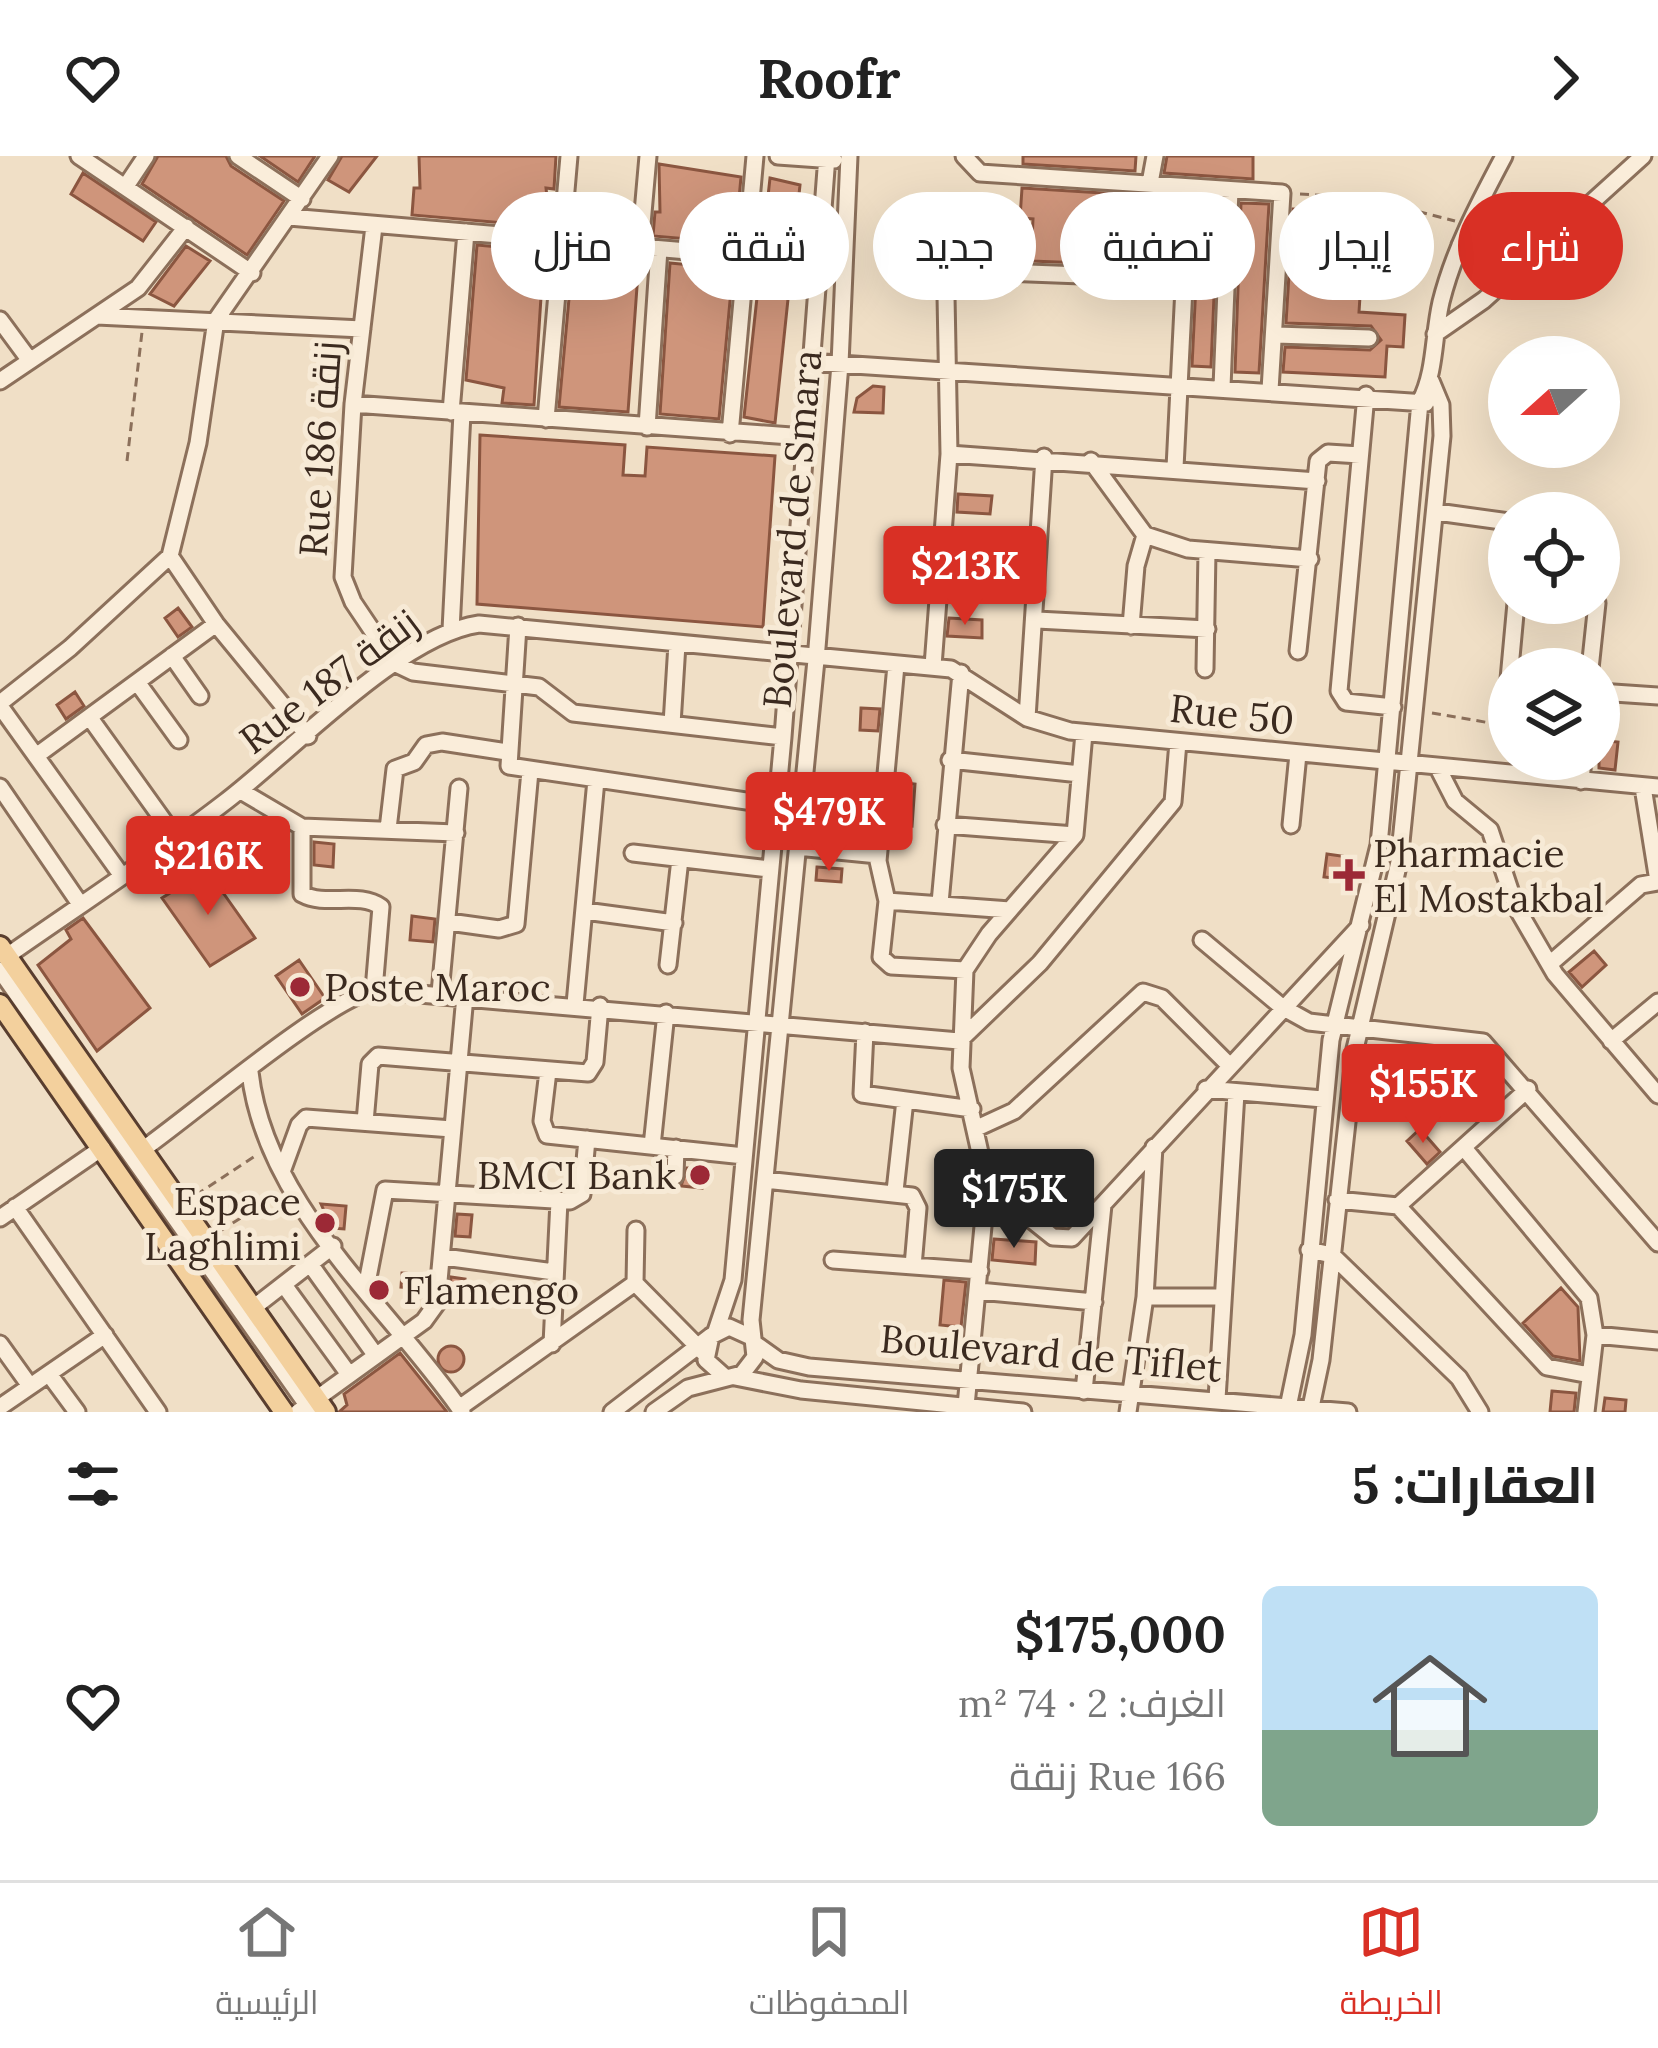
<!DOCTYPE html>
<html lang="ar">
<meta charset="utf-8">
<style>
:root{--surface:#fff;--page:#f2f2f2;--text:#222;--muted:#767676;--line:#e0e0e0;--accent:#d93025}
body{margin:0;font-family:Lora,Cairo,serif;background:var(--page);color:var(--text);direction:rtl;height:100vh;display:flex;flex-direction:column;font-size:45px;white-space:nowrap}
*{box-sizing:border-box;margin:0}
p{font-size:39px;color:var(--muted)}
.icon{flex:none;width:66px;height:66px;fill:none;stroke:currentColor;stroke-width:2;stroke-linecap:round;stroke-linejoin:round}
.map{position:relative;height:1256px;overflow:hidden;direction:ltr}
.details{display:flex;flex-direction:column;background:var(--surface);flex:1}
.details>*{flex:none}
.top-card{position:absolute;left:36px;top:36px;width:1587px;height:108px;direction:rtl;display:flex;gap:24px}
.needle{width:78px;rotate:249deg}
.controls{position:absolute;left:1488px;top:180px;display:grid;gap:24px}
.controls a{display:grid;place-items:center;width:132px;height:132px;border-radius:50%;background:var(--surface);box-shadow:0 12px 48px #0002;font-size:60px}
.price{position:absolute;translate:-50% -102px;padding:0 27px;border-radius:12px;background:var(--accent);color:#fff;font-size:39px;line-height:78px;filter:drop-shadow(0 3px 6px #0008)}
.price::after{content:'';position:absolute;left:50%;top:72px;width:36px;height:27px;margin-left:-18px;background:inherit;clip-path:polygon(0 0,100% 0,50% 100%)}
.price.on{background:#222;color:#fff}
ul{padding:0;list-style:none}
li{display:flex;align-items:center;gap:36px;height:300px;padding:0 60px}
li span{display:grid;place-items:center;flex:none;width:336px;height:240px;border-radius:18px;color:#555}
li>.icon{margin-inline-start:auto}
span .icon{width:144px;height:144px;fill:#fffc;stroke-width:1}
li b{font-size:51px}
h2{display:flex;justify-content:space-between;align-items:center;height:144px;padding:0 60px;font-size:51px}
.pill{padding:0 42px;border-radius:54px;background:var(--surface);box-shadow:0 12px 48px #0002;font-size:42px;line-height:108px}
.pill.on{background:var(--accent);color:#fff}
header{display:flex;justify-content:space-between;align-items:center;height:156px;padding:0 60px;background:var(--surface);font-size:54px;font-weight:700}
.tab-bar{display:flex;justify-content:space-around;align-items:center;height:168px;border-top:3px solid var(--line);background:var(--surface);font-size:33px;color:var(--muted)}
.tab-bar a{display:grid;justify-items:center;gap:6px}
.tab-bar .on{color:var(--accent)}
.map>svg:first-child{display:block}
</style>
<header><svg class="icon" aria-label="forward" viewBox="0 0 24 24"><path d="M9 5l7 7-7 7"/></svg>Roofr<svg class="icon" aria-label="heart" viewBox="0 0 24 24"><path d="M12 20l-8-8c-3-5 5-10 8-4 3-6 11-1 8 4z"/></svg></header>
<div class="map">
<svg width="1658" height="1256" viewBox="0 0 1658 1256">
<rect width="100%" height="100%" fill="#f0dfc6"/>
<path fill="#cf957b" stroke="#8b5640" stroke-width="3" d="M 158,0 L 226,0 L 231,10 L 284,45 L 247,99 L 142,28 Z
M 260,0 L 315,0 L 298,26 Z
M 342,0 L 377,0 L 349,36 L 328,24 Z
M 419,0 L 556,0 L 554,33 L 546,32 L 550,71 L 412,59 L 414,32 L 420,32 Z
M 1023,0 L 1136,0 L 1135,15 L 1023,8 Z
M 1167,0 L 1253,0 L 1253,23 L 1164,17 Z
M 659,8 L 741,21 L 735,87 L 653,80 L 655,56 L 660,56 Z
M 83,17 L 156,66 L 143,85 L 71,38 Z
M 770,22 L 800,29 L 775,267 L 744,261 Z
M 1022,32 L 1167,41 L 1162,110 L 1031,105 L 1033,63 L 1020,62 Z
M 1200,45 L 1218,46 L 1211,211 L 1192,210 Z
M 1241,47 L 1269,48 L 1259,217 L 1235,216 Z
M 1516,52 L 1546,72 L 1527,89 L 1502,73 Z
M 1293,53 L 1319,55 L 1316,122 L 1361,125 L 1359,156 L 1405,159 L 1403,191 L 1387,190 L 1385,221 L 1283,216 L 1285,191 L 1370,194 L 1381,184 L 1371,170 L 1286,167 Z
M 477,89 L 544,95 L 534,249 L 502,247 L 504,232 L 466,224 Z
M 186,90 L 210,105 L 174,150 L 150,138 Z
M 573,99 L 639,103 L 628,256 L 559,251 Z
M 670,107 L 733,113 L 719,263 L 660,258 Z
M 873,230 L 884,231 L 883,257 L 854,256 L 857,242 Z
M 480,279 L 625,289 L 623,319 L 645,320 L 647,291 L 775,300 L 763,471 L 477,448 Z
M 958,338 L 992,340 L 990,358 L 957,356 Z
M 178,452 L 192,471 L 178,481 L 165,462 Z
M 949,462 L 982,464 L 982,482 L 947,480 Z
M 75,536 L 84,550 L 66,563 L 57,549 Z
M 861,552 L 880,553 L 878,575 L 860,574 Z
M 1599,584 L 1618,586 L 1615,614 L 1599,612 Z
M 897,626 L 915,628 L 912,670 L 893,668 Z
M 853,664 L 870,665 L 868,686 L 851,684 Z
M 314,686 L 334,688 L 333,711 L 314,709 Z
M 1327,698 L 1355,702 L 1352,724 L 1324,721 Z
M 817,711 L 842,713 L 841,726 L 816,724 Z
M 207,714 L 255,782 L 210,810 L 162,742 Z
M 412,760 L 435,763 L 433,786 L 410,784 Z
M 83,762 L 150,852 L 97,895 L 38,809 L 71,783 L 66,774 Z
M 1594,795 L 1606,809 L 1582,831 L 1569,816 Z
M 299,804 L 325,842 L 302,858 L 276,820 Z
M 1420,973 L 1440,996 L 1427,1008 L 1407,985 Z
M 687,1012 L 703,1013 L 702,1032 L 681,1030 Z
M 321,1048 L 346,1050 L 344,1073 L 332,1072 Z
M 457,1058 L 472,1059 L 470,1081 L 455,1080 Z
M 994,1083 L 1036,1086 L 1035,1108 L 992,1104 Z
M 402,1117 L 427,1119 L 426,1133 L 401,1131 Z
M 451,1121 L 465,1123 L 463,1145 L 449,1144 Z
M 944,1124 L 966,1126 L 961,1171 L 940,1169 Z
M 1561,1132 L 1578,1151 L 1580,1205 L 1553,1200 L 1523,1167 Z
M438 1203a13 13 0 1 1 26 0a13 13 0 1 1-26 0Z
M 400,1197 L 447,1256 L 339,1256 L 347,1249 L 344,1238 Z
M 1552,1235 L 1576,1237 L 1574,1256 L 1550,1256 Z
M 1605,1242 L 1626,1244 L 1625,1256 L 1603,1256 Z"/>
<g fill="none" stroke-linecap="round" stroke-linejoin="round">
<g stroke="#8c705b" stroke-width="21">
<path id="minor" d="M 79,0 L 252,117
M 238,0 L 302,43
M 778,0 L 834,4
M 964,0 L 980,17 L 1282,37 L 1270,234
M 1150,27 L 1155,0
M 126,30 L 146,0
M 289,61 L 746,100
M 374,70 L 353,248 L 343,421 L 353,446 L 394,507 L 413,516 L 539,531 L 573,557 L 783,581
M 1460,89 L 1514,116
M 640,91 L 648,0
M 97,160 L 362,173
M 0,164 L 28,202
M 1435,178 L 1484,144 L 1643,0
M 1276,179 L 1369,182
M 809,206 L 1426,247
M 0,225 L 138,132 L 186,71
M 1222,231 L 1230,34
M 1366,239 L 1339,535 L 1346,546 L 1393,551
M 353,248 L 805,281
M 451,256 L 466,76
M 546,263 L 569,0
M 647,271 L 659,93
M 730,278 L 755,0
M 949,298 L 1317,325
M 1091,305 L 1145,379 L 1136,410 L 1131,470
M 1175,312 L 1189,31
M 1437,356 L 1509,366
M 1145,379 L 1188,393 L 1310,403
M 170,400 L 216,468 L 308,580
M 1037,464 L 1207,473
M 518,470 L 509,610 L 801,653
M 451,474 L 462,257
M 1298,495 L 1318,305 L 1328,297 L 1360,299
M 172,500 L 200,540
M 896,509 L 878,705 L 887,745 L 881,801 L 891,810 L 965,814
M 933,510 L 949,298 L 946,140 L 951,114 L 1185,123
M 1205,513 L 1207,395
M 1590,513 L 1597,447
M 1509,523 L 1516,447
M 137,526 L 179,584
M 1599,536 L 1658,540
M 0,547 L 70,492 L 170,400 L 198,287 L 216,164 L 330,0
M 0,550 L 122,720
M 90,562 L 176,682
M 1027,562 L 1044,301
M 672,568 L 677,488
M 36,600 L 216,468
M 950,604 L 1080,618
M 1437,610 L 1455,645 L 1490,674 L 1515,749 L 1555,818 L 1658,939
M 1581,625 L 1583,603
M 0,631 L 80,748
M 1643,631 L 1658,725
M 241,635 L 302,671 L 456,677
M 945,669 L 1075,679
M 1291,669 L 1298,598
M 302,671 L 302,738 C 326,751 359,735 381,751 L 374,834
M 388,673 L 395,613 L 414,606 L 426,589 L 442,586 L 507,596
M 797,691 L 878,699
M 633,697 L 769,713
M 887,745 L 1010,754
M 940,747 L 961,517
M 585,755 L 674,767
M 449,766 L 499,773 L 516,768 L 530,615
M 1202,784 L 1282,851 L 1309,866 L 1483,886 L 1658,1087
M 7,800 C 80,749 155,700 225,646 C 291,596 400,479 479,468 L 951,513 L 1027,562 L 1070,575 L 1658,631
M 1552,806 L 1641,729 L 1658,726
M 668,809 L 680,703
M 0,814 L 312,1256
M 440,837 L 459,632
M 575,848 L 596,624
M 865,876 L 862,938 L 972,953
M 1611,885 L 1658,846
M 548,915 L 542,965 L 547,979 L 744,1000
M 250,916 C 265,1050 389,1150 462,1256
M 1206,933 L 1323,943
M 365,966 L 370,908 L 378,900 L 588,917 L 595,906 L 600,850
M 977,972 L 1014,955 L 1143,836 L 1162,842 L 1228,908
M 652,990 L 666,857
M 1464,992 L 1589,1142 L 1595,1179 L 1586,1256
M 142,994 C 192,959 326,844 374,834 L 959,885 L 1040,807 L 1173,646 L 1178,586
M 283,1013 L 299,969 L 306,962 L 452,973
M 675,1020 L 676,992
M 765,1024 L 912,1040 L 918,1052 L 913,1110
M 987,1028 L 1053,1081 L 1072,1082 L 1361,769
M 895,1035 L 905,944
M 1337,1044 L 1398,1050
M 1398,1050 L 1547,1211 L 1590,1219
M 1398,1050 L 1528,933
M 15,1051 L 158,1256
M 0,1062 L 102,992
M 1309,1094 L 1332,1099 L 1459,1222 L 1480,1256
M 444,1101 L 554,1116
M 833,1104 L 980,1115
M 310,1108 L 374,1197
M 635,1127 L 704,1197
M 284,1129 L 348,1217
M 366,1132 L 385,1034 L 570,1045 L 582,1038 L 587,983
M 979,1135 L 1094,1146
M 1145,1141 L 1223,1141
M 253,1152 L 333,1090
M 716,1175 L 733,1124 L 783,581 L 827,0
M 1595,1179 L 1658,1185
M 754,1187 L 778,1204 L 809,1211 L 1348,1256
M 0,1188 L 30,1230
M 552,1188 L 559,1045
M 49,1218 L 77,1256
M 725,1221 L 706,1204 L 711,1180 L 729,1171 L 751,1181
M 735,1221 L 801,1234 L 1023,1256
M 1084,1235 L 1103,1049
M 1217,1243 L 1236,937
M 966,1250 L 987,1028 L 961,912 L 965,814 L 989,778 L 1075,679 L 1084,577
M 0,1251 L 105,1179
M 459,1252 L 635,1127 L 636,1074
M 298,1256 L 424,1165 L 437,1147 L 465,840
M 612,1256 L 711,1180
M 654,1256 L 688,1232 L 742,1218 L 755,1201 L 751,1164 L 816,504 L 840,208 L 849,0
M 1128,1256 L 1145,1141 L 1154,991
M 1287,1256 L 1303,1179 L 1331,884 L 1379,689 L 1420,246 C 1436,215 1433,181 1441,146 C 1454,94 1479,47 1504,0
M 1310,1256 L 1321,1204 L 1355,893 L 1399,706 L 1442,280 L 1441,249 L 1431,225"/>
</g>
<g stroke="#593e2f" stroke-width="24">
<path id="major" d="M 0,790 L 326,1256
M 0,848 L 284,1256"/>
</g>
<path stroke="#8c705b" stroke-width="3" stroke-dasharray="9 6" stroke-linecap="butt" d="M 1300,38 L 1366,42 L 1455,65
M 127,305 L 142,176
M 1432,557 L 1502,569 L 1507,536
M 196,1039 L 258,998
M 220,1075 L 278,1039"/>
<use href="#minor" stroke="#faedda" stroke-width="15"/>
<use href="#major" stroke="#f3d09d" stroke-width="18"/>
</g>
<g fill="#9c2936" stroke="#f7ead6" stroke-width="4.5">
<path d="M1343 701h12v12h12v12h-12v12h-12v-12h-12v-12h12z"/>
<circle cx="300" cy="831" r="12"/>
<circle cx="700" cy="1019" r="12"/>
<circle cx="325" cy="1067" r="12"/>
<circle cx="379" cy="1134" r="12"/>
</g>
<g text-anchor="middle" stroke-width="10" stroke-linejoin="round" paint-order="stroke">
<g font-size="39" fill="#3b2a1f" stroke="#f7ead6">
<text transform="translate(320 293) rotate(-86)" y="14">Rue 186 زنقة</text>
<text transform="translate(792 373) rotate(-85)" y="14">Boulevard de Smara</text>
<text transform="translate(329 525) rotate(-37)" y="14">Rue 187 زنقة</text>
<text transform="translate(1232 558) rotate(6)" y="14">Rue 50</text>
<text transform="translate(1051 1197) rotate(5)" y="14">Boulevard de Tiflet</text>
</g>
<g font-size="39" fill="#3b2a1f" stroke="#f7ead6" text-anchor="start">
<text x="1373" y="711">Pharmacie<tspan x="1373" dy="45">El Mostakbal</tspan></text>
<text x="324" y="845">Poste Maroc</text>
<text x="676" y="1033" text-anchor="end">BMCI Bank</text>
<text x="301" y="1059" text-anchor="end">Espace<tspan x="301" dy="45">Laghlimi</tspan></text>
<text x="403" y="1148">Flamengo</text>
</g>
</g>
</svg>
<div class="controls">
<a><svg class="needle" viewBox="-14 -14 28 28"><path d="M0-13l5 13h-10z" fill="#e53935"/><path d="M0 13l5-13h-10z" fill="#767676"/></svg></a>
<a><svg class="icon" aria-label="locate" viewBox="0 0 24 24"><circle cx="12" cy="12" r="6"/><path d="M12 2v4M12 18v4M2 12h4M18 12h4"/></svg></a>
<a><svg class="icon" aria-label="layers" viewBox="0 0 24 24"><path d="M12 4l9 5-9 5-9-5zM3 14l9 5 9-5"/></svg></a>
</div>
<b class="price" style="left:965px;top:472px">$213K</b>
<b class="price" style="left:829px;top:718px">$479K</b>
<b class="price" style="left:208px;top:762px">$216K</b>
<b class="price" style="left:1423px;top:990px">$155K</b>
<b class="price on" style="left:1014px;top:1095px">$175K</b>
<div class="top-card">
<a class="pill on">شراء</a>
<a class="pill">إيجار</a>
<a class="pill">تصفية</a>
<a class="pill">جديد</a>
<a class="pill">شقة</a>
<a class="pill">منزل</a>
</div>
</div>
<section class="details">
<h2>العقارات: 5<svg class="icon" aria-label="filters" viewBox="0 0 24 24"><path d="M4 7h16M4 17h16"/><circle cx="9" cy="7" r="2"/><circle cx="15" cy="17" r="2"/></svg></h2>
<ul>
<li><span style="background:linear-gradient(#bfe0f5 60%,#7fa58c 0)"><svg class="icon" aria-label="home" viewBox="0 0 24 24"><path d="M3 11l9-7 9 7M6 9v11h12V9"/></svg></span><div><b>$175,000</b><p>الغرف: 2 · 74 m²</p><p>Rue 166 زنقة</p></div><svg class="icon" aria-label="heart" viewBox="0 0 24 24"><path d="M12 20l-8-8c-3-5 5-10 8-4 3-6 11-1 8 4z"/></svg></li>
</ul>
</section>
<nav class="tab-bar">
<a class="on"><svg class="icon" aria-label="map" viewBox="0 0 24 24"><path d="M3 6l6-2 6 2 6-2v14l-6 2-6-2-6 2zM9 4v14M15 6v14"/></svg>الخريطة</a>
<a><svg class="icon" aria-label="saved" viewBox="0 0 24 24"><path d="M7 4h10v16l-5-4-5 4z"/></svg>المحفوظات</a>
<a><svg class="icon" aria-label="home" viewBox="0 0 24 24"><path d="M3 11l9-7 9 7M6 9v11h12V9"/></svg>الرئيسية</a>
</nav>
